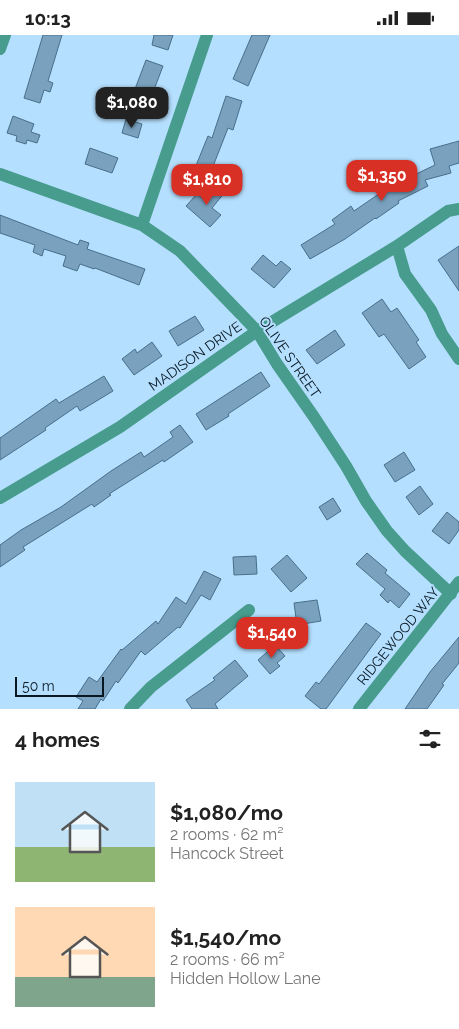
<!DOCTYPE html>
<meta charset="utf-8">
<style>
:root{--surface:#fff;--page:#f6f6f6;--text:#222;--muted:#767676;--accent:#d93025}
body{margin:0;font-family:Raleway,sans-serif;background:var(--page);color:var(--text);height:100vh;display:flex;flex-direction:column;font-size:19px;white-space:nowrap}
*{box-sizing:border-box;margin:0}
p{font-size:16px;color:var(--muted)}
.icon{flex:none;width:28px;height:28px;fill:none;stroke:currentColor;stroke-width:2;stroke-linecap:round;stroke-linejoin:round}
.map{position:relative;height:674px;overflow:hidden}
.sheet{display:flex;flex-direction:column;background:var(--surface);flex:1}
.sheet>*{flex:none}
.scale{position:absolute;left:15px;bottom:12px;width:89px;box-sizing:border-box;padding-left:5px;border:2px solid #081823;border-top:0;font-size:14px;line-height:18px;white-space:nowrap;color:#081823;-webkit-text-stroke:4px #b5dffe;paint-order:stroke}
.price{position:absolute;translate:-50% -42px;padding:0 11px;border-radius:10px;background:var(--accent);color:#fff;font-size:16px;line-height:32px;filter:drop-shadow(0 1px 2px #0008)}
.price::after{content:'';position:absolute;left:50%;top:30px;width:15px;height:11px;margin-left:-8px;background:inherit;clip-path:polygon(0 0,100% 0,50% 100%)}
.price.on{background:#222;color:#fff}
ul{padding:0;list-style:none}
li{display:flex;align-items:center;gap:15px;height:125px;padding:0 15px}
li span{display:grid;place-items:center;flex:none;width:140px;height:100px;border-radius:0px;color:#555}
li>.icon{margin-inline-start:auto}
span .icon{width:60px;height:60px;fill:#fffc;stroke-width:1}
li b{font-size:21px}
h2{display:flex;justify-content:space-between;align-items:center;height:60px;padding:0 15px;font-size:21px}
.status{display:flex;justify-content:space-between;align-items:center;height:35px;padding:0 25px;background:var(--surface);direction:ltr}
.status svg{height:14px;fill:currentColor}
.map>svg:first-child{display:block}
</style>
<div class="status"><b>10:13</b><svg viewBox="0 0 49 12"><path d="M0 12V9h3v3zM5 12V6h3v6zM10 12V3h3v9zM15 12V0h3v12zM26 1h20v11H26zM47 4h2v5h-2z"/></svg></div>
<div class="map">
<svg width="459" height="674" viewBox="0 0 459 674">
<rect width="100%" height="100%" fill="#b5dffe"/>
<path fill="#7aa2bf" stroke="#486f8a" d="M 43,0 L 62,0 L 48,46 L 53,48 L 50,57 L 44,55 L 40,68 L 24,63 Z
M 154,0 L 173,0 L 168,15 L 152,10 Z
M 252,0 L 270,0 L 248,51 L 233,44 Z
M 146,25 L 163,31 L 152,60 L 135,54 Z
M 226,61 L 242,66 L 233,95 L 228,93 L 210,139 L 195,133 L 208,101 L 212,103 Z
M 13,81 L 34,89 L 31,97 L 40,100 L 37,108 L 27,105 L 26,109 L 16,106 L 17,101 L 7,98 Z
M 126,84 L 142,89 L 138,103 L 122,98 Z
M 459,106 L 459,128 L 449,131 L 451,138 L 425,145 L 428,151 L 398,166 L 399,168 L 376,184 L 375,183 L 345,204 L 310,224 L 301,210 L 335,189 L 332,185 L 351,171 L 354,176 L 389,152 L 435,130 L 430,114 Z
M 90,113 L 118,123 L 112,138 L 85,129 Z
M 214,149 L 225,157 L 212,173 L 221,180 L 210,192 L 186,171 L 197,159 L 203,164 Z
M 0,180 L 78,210 L 80,205 L 89,208 L 87,214 L 145,234 L 139,250 L 95,233 L 94,234 L 80,229 L 77,236 L 63,231 L 66,221 L 44,214 L 42,221 L 33,217 L 35,210 L 0,198 Z
M 459,211 L 459,256 L 438,225 Z
M 263,220 L 276,231 L 281,226 L 291,234 L 274,253 L 251,234 Z
M 382,264 L 391,277 L 397,273 L 419,305 L 416,307 L 426,322 L 409,334 L 384,299 L 379,302 L 362,278 Z
M 195,281 L 204,295 L 178,311 L 169,296 Z
M 335,295 L 345,310 L 317,329 L 306,315 Z
M 152,307 L 162,321 L 134,340 L 122,324 L 135,314 L 137,318 Z
M 261,337 L 270,351 L 228,379 L 229,381 L 206,395 L 196,379 Z
M 104,341 L 113,356 L 80,376 L 77,371 L 45,393 L 46,395 L 0,425 L 0,403 L 56,364 L 59,368 Z
M 180,390 L 193,407 L 164,427 L 163,425 L 109,459 L 111,460 L 94,472 L 92,469 L 23,512 L 25,515 L 0,532 L 0,510 L 21,495 L 61,472 L 111,436 L 141,417 L 144,422 L 173,402 L 170,397 Z
M 404,417 L 415,435 L 395,447 L 384,430 Z
M 420,451 L 433,469 L 419,480 L 406,462 Z
M 333,463 L 341,476 L 327,485 L 319,472 Z
M 447,477 L 459,487 L 459,495 L 449,509 L 432,496 Z
M 367,518 L 387,535 L 385,538 L 410,559 L 399,573 L 390,565 L 388,568 L 380,560 L 385,554 L 356,529 Z
M 287,520 L 307,543 L 291,557 L 271,534 Z
M 256,521 L 257,539 L 234,540 L 233,522 Z
M 204,536 L 221,544 L 210,565 L 201,560 L 180,593 L 178,592 L 145,620 L 141,616 L 118,648 L 116,646 L 103,666 L 101,664 L 95,674 L 78,674 L 83,666 L 76,662 L 89,642 L 97,647 L 121,614 L 122,615 L 156,586 L 158,589 L 176,562 L 186,569 Z
M 317,565 L 321,586 L 297,590 L 294,568 Z
M 366,588 L 381,599 L 326,674 L 321,674 L 305,661 L 316,647 L 319,649 Z
M 459,602 L 459,628 L 442,649 L 444,650 L 427,674 L 405,674 L 430,637 Z
M 275,610 L 285,621 L 277,628 L 280,631 L 270,639 L 258,625 Z
M 235,625 L 248,641 L 215,669 L 218,674 L 192,674 L 186,665 L 215,645 L 213,643 Z"/>
<g fill="none" stroke-linecap="round" stroke-linejoin="round">
<path stroke="#479c8d" stroke-width="12" d="M 0,14 L 5,0
M 0,139 L 142,190 L 180,216 L 257,296 L 277,329 L 314,382 L 346,431 L 366,466 L 387,496 L 405,516 L 451,559
M 142,190 L 207,0
M 397,211 L 405,239 L 431,275 L 442,299 L 459,324
M 0,463 L 120,392 L 257,296 L 397,211 L 448,176 L 459,174
M 130,674 L 151,652 L 249,575
M 359,674 L 459,547"/>
</g>
<g text-anchor="middle" stroke-width="4" stroke-linejoin="round" paint-order="stroke">
<g font-size="14" fill="#081823" stroke="#b5dffe">
<text transform="translate(195 321) rotate(-35)" y="5">MADISON DRIVE</text>
<text transform="translate(290 322) rotate(55)" y="5">OLIVE STREET</text>
<text transform="translate(398 601) rotate(-51)" y="5">RIDGEWOOD WAY</text>
</g>
</g>
</svg>
<div class="scale">50 m</div>
<b class="price on" style="left:132px;top:94px">$1,080</b>
<b class="price" style="left:382px;top:167px">$1,350</b>
<b class="price" style="left:207px;top:171px">$1,810</b>
<b class="price" style="left:272px;top:624px">$1,540</b>
</div>
<section class="sheet">
<h2>4 homes<svg class="icon" aria-label="filters" viewBox="0 0 24 24"><path d="M4 7h16M4 17h16"/><circle cx="9" cy="7" r="2"/><circle cx="15" cy="17" r="2"/></svg></h2>
<ul>
<li><span style="background:linear-gradient(#bfe0f5 65%,#8fb573 0)"><svg class="icon" aria-label="home" viewBox="0 0 24 24"><path d="M3 11l9-7 9 7M6 9v11h12V9"/></svg></span><div><b>$1,080/mo</b><p>2 rooms · 62 m²</p><p>Hancock Street</p></div></li>
<li><span style="background:linear-gradient(#ffd9b3 70%,#7fa58c 0)"><svg class="icon" aria-label="home" viewBox="0 0 24 24"><path d="M3 11l9-7 9 7M6 9v11h12V9"/></svg></span><div><b>$1,540/mo</b><p>2 rooms · 66 m²</p><p>Hidden Hollow Lane</p></div></li>
</ul>
</section>
